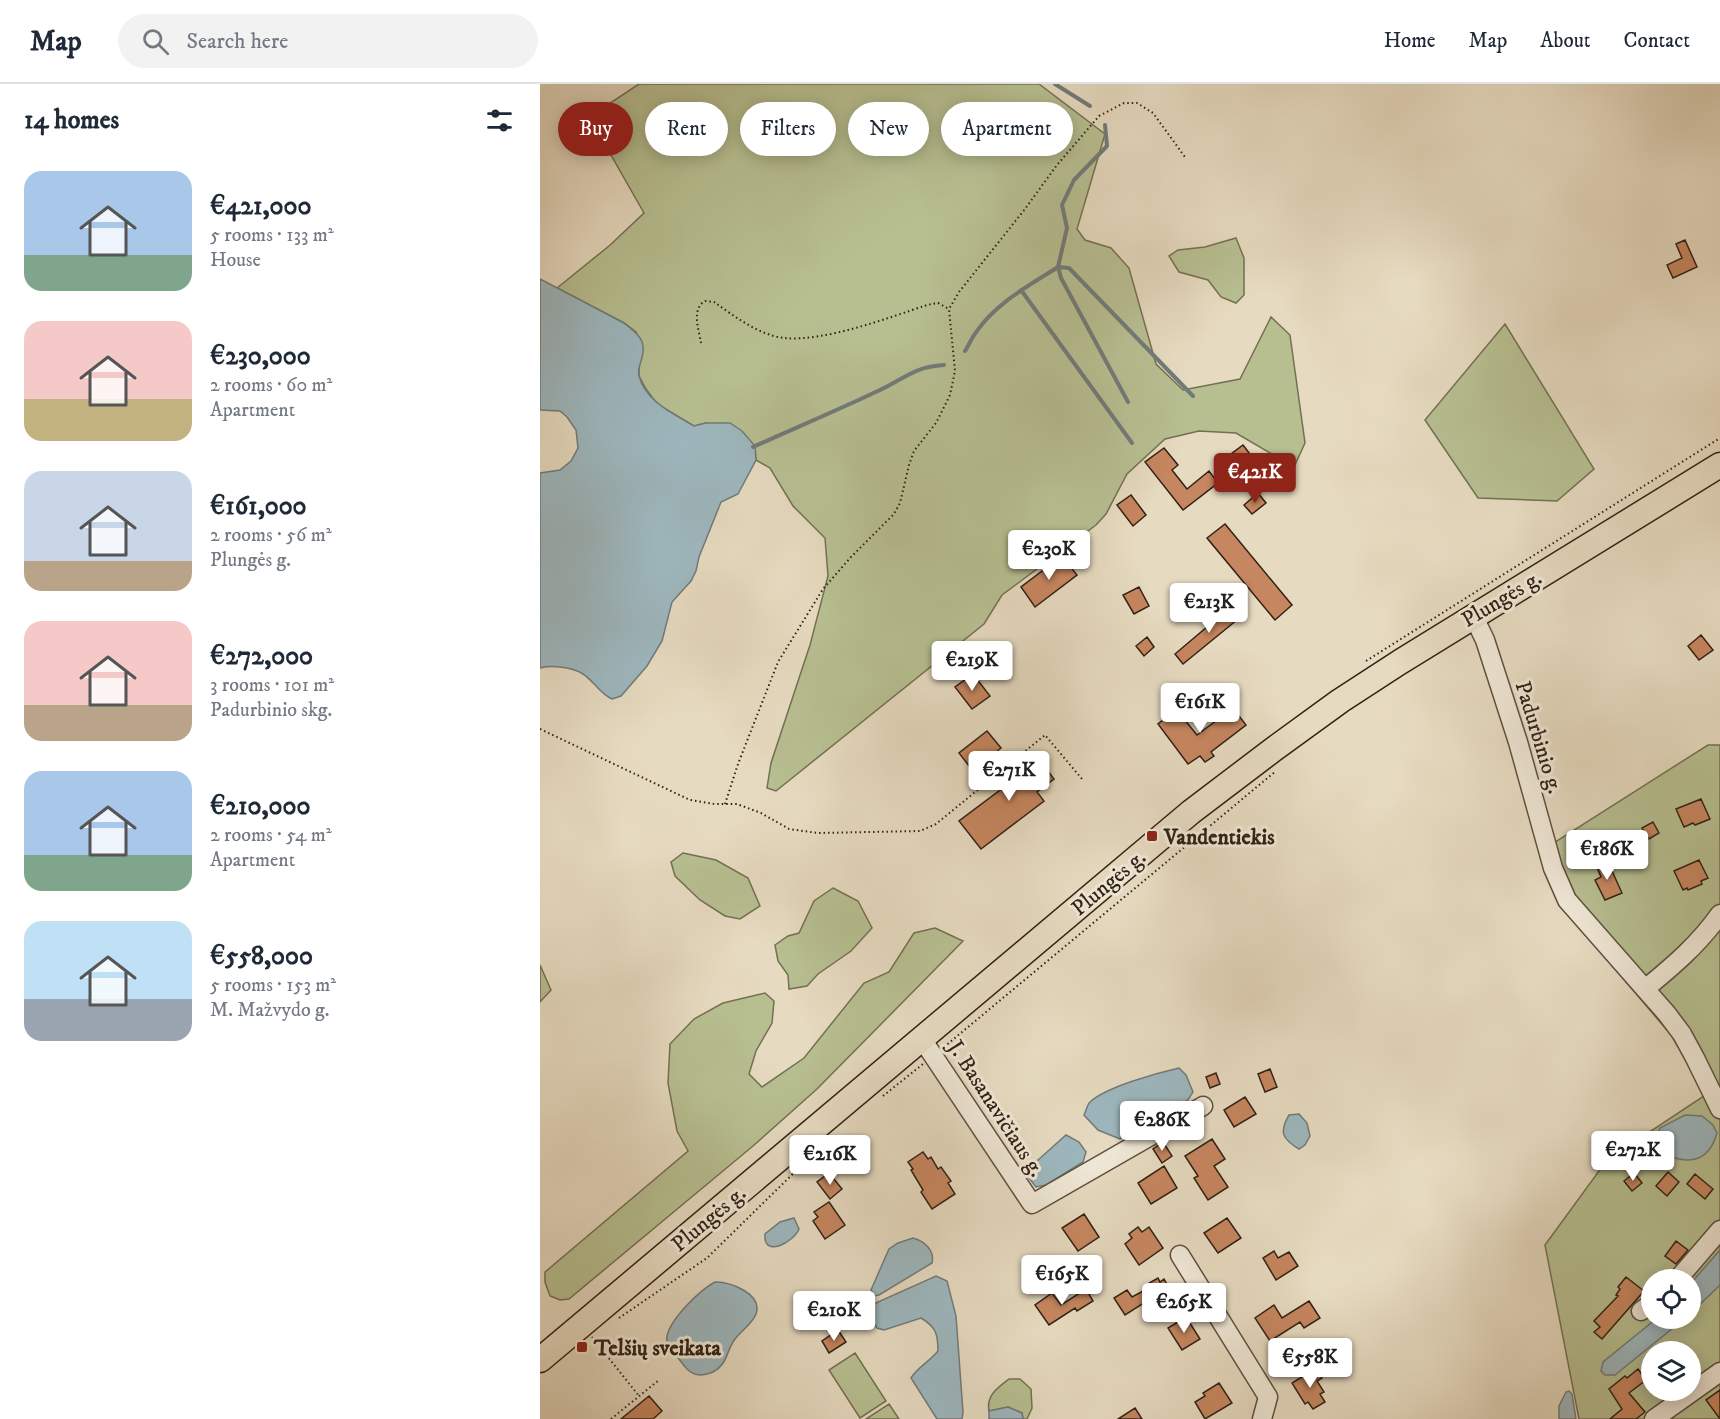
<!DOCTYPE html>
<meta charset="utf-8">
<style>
:root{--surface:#fff;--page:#f2f2f3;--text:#1f2937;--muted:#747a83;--line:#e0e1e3;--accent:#8f2418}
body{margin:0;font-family:"IM FELL DW Pica",serif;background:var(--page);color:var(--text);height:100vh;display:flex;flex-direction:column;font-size:22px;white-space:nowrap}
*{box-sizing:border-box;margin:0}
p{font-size:20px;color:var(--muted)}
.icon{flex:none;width:33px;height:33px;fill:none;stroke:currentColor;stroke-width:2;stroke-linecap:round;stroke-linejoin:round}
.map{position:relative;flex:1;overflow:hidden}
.side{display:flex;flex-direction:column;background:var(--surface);width:540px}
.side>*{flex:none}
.hud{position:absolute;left:18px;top:18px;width:570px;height:54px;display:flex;gap:12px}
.buttons{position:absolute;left:1101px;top:1185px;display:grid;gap:12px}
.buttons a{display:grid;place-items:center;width:60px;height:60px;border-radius:50%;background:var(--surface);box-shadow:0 3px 15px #0003;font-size:30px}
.price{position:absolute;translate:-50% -51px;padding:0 14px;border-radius:6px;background:#fff;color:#222;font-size:20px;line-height:39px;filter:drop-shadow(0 2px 3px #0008)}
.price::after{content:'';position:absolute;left:50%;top:36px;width:18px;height:14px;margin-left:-9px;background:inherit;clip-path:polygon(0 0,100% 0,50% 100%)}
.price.current{background:var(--accent);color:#fff}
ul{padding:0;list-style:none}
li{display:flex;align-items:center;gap:18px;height:150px;padding:0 24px}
li span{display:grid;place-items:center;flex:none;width:168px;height:120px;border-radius:18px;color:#555}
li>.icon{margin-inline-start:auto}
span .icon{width:72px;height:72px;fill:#fffc;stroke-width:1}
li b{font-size:26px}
h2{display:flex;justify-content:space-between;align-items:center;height:72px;padding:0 24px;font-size:26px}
.pill{padding:0 21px;border-radius:27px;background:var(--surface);box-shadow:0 3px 15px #0003;font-size:21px;line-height:54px}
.pill.current{background:var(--accent);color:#fff}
header{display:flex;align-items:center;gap:36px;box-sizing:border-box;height:84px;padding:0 30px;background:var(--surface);border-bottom:2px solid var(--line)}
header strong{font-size:28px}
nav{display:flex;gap:33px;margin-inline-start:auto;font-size:21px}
.search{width:420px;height:54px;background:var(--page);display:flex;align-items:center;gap:15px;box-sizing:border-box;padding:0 21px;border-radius:33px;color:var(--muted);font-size:22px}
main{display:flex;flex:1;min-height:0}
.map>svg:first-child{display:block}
</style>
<header>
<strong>Map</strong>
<div class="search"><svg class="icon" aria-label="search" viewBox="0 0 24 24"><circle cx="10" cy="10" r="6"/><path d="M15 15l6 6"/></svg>Search here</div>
<nav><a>Home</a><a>Map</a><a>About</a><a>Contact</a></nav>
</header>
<main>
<section class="side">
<h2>14 homes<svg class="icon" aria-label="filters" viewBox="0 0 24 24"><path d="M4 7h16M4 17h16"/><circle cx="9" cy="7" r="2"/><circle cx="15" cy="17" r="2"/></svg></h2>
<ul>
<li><span style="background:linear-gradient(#a9c7e8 70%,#7fa58c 0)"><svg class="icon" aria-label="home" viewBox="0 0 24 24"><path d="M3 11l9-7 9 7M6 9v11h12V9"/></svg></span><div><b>€421,000</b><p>5 rooms · 133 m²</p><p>House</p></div></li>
<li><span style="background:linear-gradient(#f6c9c9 65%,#c2b280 0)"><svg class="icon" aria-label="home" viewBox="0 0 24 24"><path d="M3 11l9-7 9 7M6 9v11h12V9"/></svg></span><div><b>€230,000</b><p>2 rooms · 60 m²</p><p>Apartment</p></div></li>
<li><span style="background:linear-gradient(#c9d6e8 75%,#b9a48a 0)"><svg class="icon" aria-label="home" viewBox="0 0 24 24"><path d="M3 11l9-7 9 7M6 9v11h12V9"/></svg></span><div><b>€161,000</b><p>2 rooms · 56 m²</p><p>Plungės g.</p></div></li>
<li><span style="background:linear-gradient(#f6c9c9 70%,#b9a48a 0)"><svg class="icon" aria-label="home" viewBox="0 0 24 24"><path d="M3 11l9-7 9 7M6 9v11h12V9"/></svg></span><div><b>€272,000</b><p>3 rooms · 101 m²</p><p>Padurbinio skg.</p></div></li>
<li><span style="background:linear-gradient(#a9c7e8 70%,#7fa58c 0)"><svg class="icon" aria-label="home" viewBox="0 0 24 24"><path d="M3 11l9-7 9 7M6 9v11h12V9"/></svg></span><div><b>€210,000</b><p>2 rooms · 54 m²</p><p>Apartment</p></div></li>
<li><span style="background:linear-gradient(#bfe0f5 65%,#9aa5b1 0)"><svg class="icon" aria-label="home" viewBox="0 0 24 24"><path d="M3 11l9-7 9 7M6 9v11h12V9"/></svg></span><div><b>€558,000</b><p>5 rooms · 153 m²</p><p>M. Mažvydo g.</p></div></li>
</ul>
</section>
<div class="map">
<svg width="1180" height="1335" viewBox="0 0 1180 1335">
<rect width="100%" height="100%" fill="#e6dac0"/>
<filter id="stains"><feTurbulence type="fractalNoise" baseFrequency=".00333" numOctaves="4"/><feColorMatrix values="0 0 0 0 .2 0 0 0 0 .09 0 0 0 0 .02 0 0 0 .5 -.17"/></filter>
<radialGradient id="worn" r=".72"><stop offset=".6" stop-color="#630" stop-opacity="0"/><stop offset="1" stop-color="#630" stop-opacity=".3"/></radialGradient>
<path fill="#b7bf91" stroke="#747053" stroke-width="1.5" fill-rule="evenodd" d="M 99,0 L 499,0 L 565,50 L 537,145 L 545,156 L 571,164 L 589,184 L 616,280 L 643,306 L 700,295 L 731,233 L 750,251 L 765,359 L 754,383 L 696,349 L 659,347 L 625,355 L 587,390 L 566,430 L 556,441 L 462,511 L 444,540 L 236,707 L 227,704 L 231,679 L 270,561 L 288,492 L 285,454 L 253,422 L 230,384 L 216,376 L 215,362 L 166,339 L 154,342 L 117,320 L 106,305 L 99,292 L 99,282 L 102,273 L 96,248 L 84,239 L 17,204 L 69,162 L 104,129 L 51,36 L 55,29 Z
M 696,154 L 704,174 L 704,211 L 696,219 L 681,213 L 668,196 L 639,188 L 629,172 L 638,166 L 665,163 Z
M 965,240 L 1054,385 L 1017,417 L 938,414 L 885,336 Z
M 1168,661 L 1180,661 L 1180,1335 L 1039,1335 L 1005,1161 L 1067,1076 L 1164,1012 L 1149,980 L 1131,951 L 1021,821 L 1001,767 ZM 1112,1196 L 1150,1196 L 1150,1234 L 1112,1234 ZM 1112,1268 L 1150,1268 L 1150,1306 L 1112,1306 Z
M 143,769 L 176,776 L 208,794 L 220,822 L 200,835 L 185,832 L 160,816 L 135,792 L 131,778 Z
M 293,804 L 318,817 L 332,844 L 311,867 L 278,890 L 267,902 L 249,905 L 248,891 L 238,877 L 235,861 L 248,852 L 259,849 L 274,817 Z
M 395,844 L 423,857 L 277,1005 L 213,1062 L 29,1215 L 20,1216 L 10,1212 L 5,1198 L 5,1188 L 148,1067 L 137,1047 L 128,999 L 130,960 L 154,935 L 183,919 L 225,909 L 234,917 L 232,939 L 216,967 L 209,990 L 222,1003 L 264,974 L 324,899 L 349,888 L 374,849 Z
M 0,881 L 11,906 L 0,918 Z
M 315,1269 L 346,1317 L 320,1334 L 289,1286 Z
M 469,1295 L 480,1295 L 491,1305 L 492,1324 L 487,1335 L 483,1335 L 482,1329 L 468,1323 L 449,1327 C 446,1312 457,1304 469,1295 Z
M 349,1320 L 359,1335 L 326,1335 Z"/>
<path fill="#9db7be" stroke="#717b7a" stroke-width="1.5" d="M 0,195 L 84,239 C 96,248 107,256 102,273 C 101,279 97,285 99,292 C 106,318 134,330 154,342 L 166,339 L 190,339 L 202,347 L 215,362 L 216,376 L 198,410 L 181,418 L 159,473 L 156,487 L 151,497 L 132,518 L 122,557 L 107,582 L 81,612 L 72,615 C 60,610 54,597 43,590 C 32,583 12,581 0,584 L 0,389 L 20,386 L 31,377 L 38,364 L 36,346 L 27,333 L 20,327 L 0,326 Z
M 639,984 L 646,991 L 653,1008 L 648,1016 L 580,1055 L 558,1046 L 544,1031 C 546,1027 547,1021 550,1018 C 566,1003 617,989 639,984 Z
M 759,1030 L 767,1039 L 770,1052 L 765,1061 L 759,1065 C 742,1055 739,1048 749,1031 Z
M 1145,1031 L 1162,1032 L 1173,1041 L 1177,1049 C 1169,1077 1151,1081 1126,1071 L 1117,1051 L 1120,1044 Z
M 526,1051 L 539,1058 L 546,1068 L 543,1078 L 506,1101 L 496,1103 L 489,1094 L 488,1085 Z
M 254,1134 L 259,1145 C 254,1158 223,1175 225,1150 L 240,1138 Z
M 373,1154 C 384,1157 395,1166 392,1179 L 339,1211 L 334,1212 L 331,1206 L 349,1165 L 358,1159 Z
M 1180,1166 L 1180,1201 L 1151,1229 L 1151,1199 Z
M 396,1192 L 407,1197 L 416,1232 L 423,1328 L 422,1335 L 397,1335 L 371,1294 C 377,1284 390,1277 398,1267 C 398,1250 396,1243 381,1234 L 344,1246 L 337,1244 L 326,1228 L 329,1222 Z
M 175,1198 C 191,1198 223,1210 216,1230 C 213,1239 201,1247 195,1255 C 186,1267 188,1280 173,1288 C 168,1290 165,1291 160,1291 C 149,1290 145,1283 139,1275 C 133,1269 125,1261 127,1252 C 131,1234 160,1206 175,1198 Z
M 1116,1235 L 1144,1235 L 1075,1291 L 1065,1291 L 1061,1287 L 1063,1278 Z
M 1029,1307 L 1032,1310 L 1036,1335 L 1019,1335 L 1019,1322 L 1026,1308 Z
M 468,1323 L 482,1329 L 483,1335 L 449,1335 L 449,1327 Z"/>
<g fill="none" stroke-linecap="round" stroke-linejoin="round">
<path stroke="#717b7a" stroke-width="4" d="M 515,0 L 550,22
M 481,206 L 592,359
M 425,267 C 429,261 432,253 437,247 C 456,219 490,201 518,183 L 527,144 L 522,121 L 534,96 L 567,62 L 565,41
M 588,318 L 521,194 L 518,183 L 529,184 L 653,312
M 213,363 C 255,344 298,326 340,306 C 366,294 373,283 404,281"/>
</g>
<path fill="#c6865f" stroke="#302115" stroke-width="1.5" d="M 1145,156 L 1157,183 L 1133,194 L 1127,181 L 1142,174 L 1136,160 Z
M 703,361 L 713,374 L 697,386 L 687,373 Z
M 624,364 L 638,381 L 632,386 L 647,405 L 669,387 L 678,399 L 643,426 L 605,378 Z
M 718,409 L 726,419 L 712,430 L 704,421 Z
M 591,411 L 606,431 L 593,442 L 577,421 Z
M 685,440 L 752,521 L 735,536 L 667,454 Z
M 522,472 L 537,491 L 495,523 L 481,503 Z
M 599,503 L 609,522 L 594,530 L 583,511 Z
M 694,520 L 703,531 L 643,580 L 635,570 Z
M 1161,551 L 1173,566 L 1159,576 L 1148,562 Z
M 607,553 L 614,563 L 604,572 L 596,562 Z
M 433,590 L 450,612 L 432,625 L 415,603 Z
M 641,622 L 648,631 L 644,635 L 657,651 L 693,624 L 706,641 L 671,668 L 674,672 L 665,678 L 660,672 L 648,680 L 618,640 Z
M 447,647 L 461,664 L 433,687 L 419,669 Z
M 494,668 L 514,695 L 497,708 L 504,717 L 441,765 L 419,737 L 472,697 L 466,689 Z
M 1161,715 L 1170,735 L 1155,741 L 1153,739 L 1144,743 L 1136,725 Z
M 1113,738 L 1119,749 L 1109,755 L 1102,744 Z
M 1067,776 L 1082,809 L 1065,816 L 1055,796 L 1061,793 L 1056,781 Z
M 1159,776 L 1168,794 L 1161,797 L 1162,800 L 1148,806 L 1147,804 L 1143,806 L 1134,787 Z
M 730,985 L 737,1003 L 725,1008 L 718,990 Z
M 676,989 L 680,1000 L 670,1004 L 666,993 Z
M 705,1013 L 716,1030 L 694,1043 L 684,1026 Z
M 672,1055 L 685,1075 L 674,1082 L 688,1103 L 668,1116 L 654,1094 L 658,1092 L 645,1072 Z
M 623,1058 L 632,1072 L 622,1079 L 613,1065 Z
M 383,1068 L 388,1075 L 391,1073 L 398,1085 L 401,1083 L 411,1097 L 408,1099 L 415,1110 L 392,1125 L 381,1108 L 383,1106 L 371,1086 L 373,1085 L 368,1078 Z
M 624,1082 L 637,1104 L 611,1120 L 598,1099 Z
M 1128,1088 L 1139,1098 L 1127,1112 L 1116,1102 Z
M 289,1089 L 302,1105 L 290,1115 L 277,1098 Z
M 1094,1089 L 1102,1099 L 1092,1107 L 1084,1097 Z
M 1155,1090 L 1173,1105 L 1165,1115 L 1147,1100 Z
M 289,1118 L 305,1141 L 285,1155 L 273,1137 L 278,1133 L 274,1128 Z
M 544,1130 L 559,1153 L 538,1167 L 522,1144 Z
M 687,1134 L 701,1154 L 678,1169 L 664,1149 Z
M 598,1143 L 602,1148 L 609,1143 L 623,1164 L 599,1181 L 585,1160 L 592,1154 L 589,1150 Z
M 1136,1157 L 1148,1166 L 1136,1180 L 1125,1172 Z
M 734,1167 L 738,1174 L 749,1168 L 758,1182 L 736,1196 L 723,1174 Z
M 1086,1193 L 1104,1207 L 1062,1255 L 1054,1248 L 1060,1243 L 1054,1237 L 1078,1212 L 1076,1211 L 1080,1205 L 1078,1203 Z
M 618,1194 L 620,1198 L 624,1195 L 633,1211 L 628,1214 L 631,1218 L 621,1224 L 619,1219 L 613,1222 L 610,1215 L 585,1231 L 574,1214 L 587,1206 L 592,1213 L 609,1204 L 606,1201 Z
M 546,1205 L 553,1217 L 537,1227 L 535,1224 L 509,1241 L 495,1221 L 512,1209 L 521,1221 Z
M 769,1217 L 780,1234 L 764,1244 L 760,1238 L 730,1257 L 715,1234 L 734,1221 L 742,1234 Z
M 646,1233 L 660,1255 L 642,1266 L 628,1244 Z
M 298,1246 L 306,1258 L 289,1269 L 282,1257 Z
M 776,1284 L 782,1294 L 777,1297 L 784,1308 L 780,1310 L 785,1318 L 773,1325 L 768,1318 L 765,1320 L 752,1299 Z
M 1098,1285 L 1106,1296 L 1089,1309 L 1105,1328 L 1096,1335 L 1070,1335 L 1082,1325 L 1069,1305 L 1085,1292 L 1087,1294 Z
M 679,1299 L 692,1319 L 665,1335 L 655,1318 L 665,1312 L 663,1309 Z
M 1180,1306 L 1180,1335 L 1166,1316 Z
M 109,1312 L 122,1327 L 113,1335 L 81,1335 Z
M 595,1324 L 602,1335 L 578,1335 Z"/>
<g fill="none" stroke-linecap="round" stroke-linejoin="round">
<g stroke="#5e4f40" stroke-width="21">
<path id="minor" d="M 933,531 L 945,556 L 978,658 L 1013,784 L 1027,816 L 1127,930 L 1142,950 L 1155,974 L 1180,1025
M 1105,905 C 1133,882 1159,860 1180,830
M 382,955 L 492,1120 L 663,1022
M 640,1171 L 728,1313 L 722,1335
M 1137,1196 L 1180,1146
M 1101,1227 L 1112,1219
M 1114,1335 L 1180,1288"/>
</g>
<g stroke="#302115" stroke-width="27">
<path id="major" d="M 0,1276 L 651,728 L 734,665 L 800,617 L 860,578 L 1180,381"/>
</g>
<path stroke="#302115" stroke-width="2" stroke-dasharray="1.5 3" stroke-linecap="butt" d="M 161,259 C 159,246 151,225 165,217 L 174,218 C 194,232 219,251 244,254 C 284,258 348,234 387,221 L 398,219 L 409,225
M 826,577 L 1180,354
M 0,645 L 150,716 L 175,720 L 197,720 L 221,729 L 249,745 L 278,749 L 380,747 L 396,740 L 505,651 L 542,695
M 185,720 L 198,680 L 238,578 L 283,505 L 311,473 L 354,430 L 360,419 L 369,381 L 374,367 L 396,339 L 410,311 L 415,287 L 409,225 L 419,208 L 485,125 L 517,81 L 559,32 L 584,19 L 597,19 L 613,29 L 645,73
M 404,963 L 736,687
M 343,1012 L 383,980
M 79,1234 L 167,1174 L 263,1080
M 52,1253 L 99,1312
M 71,1335 L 119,1296"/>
<use href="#minor" stroke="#efe7d6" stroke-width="18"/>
<use href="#major" stroke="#e6dac0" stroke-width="24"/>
</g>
<g fill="#8f2418" stroke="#efe7d6" stroke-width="2">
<rect x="606" y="746" width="12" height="12" rx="3"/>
<rect x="36" y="1257" width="12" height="12" rx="3"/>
</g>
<g text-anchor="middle" stroke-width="6" stroke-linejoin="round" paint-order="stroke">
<g font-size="22" fill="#302115" stroke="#efe7d6">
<text transform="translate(961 514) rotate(-31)" y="8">Plungės g.</text>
<text transform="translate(1000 653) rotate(73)" y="8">Padurbinio g.</text>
<text transform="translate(568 798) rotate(-40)" y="8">Plungės g.</text>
<text transform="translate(457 1024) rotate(57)" y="8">J. Basanavičiaus g.</text>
<text transform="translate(168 1134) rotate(-40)" y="8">Plungės g.</text>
</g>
<g font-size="22" font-weight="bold" fill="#302115" stroke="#efe7d6" text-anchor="start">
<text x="624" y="760">Vandentiekis</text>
<text x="54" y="1271">Telšių sveikata</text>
</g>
</g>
<rect width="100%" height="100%" filter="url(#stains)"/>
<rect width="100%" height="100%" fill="url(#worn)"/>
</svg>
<div class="buttons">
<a><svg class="icon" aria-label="locate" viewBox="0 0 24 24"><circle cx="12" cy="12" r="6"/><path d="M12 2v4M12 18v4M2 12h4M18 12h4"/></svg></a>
<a><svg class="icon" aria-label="layers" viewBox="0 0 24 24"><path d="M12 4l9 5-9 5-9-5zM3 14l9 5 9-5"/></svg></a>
</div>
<b class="price current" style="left:715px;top:420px">€421K</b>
<b class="price" style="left:509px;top:497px">€230K</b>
<b class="price" style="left:669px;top:550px">€213K</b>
<b class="price" style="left:432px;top:608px">€219K</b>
<b class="price" style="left:660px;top:650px">€161K</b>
<b class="price" style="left:469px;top:718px">€271K</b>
<b class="price" style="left:1067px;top:797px">€186K</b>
<b class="price" style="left:622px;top:1068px">€286K</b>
<b class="price" style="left:1093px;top:1098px">€272K</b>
<b class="price" style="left:290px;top:1102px">€216K</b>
<b class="price" style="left:522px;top:1222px">€165K</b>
<b class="price" style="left:644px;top:1250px">€265K</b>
<b class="price" style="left:294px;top:1258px">€210K</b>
<b class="price" style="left:770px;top:1305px">€558K</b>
<div class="hud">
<a class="pill current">Buy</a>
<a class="pill">Rent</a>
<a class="pill">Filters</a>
<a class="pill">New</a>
<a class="pill">Apartment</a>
</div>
</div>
</main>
